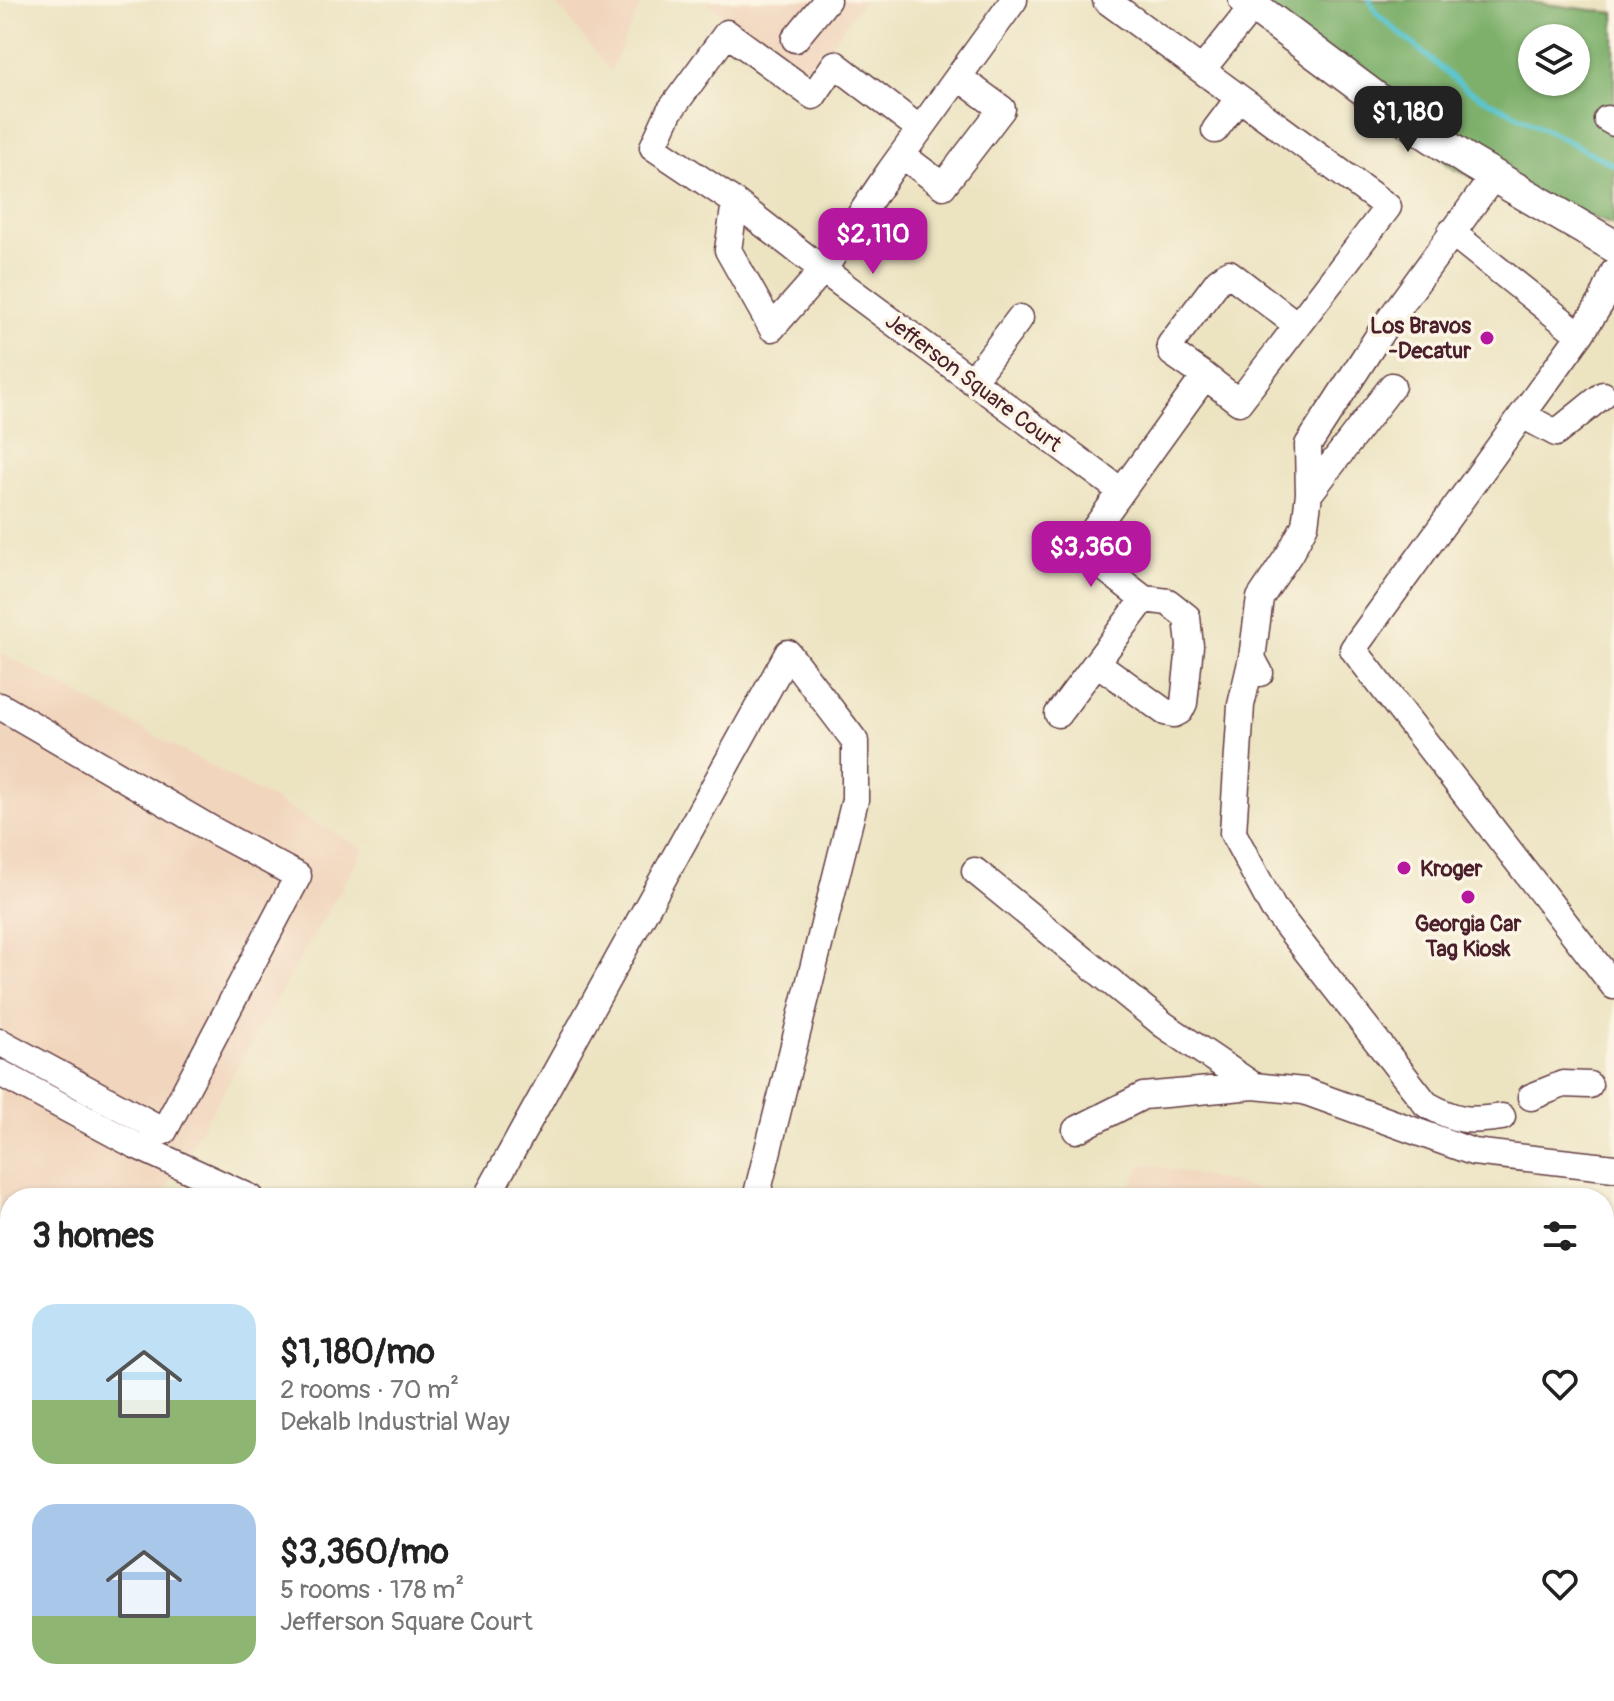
<!DOCTYPE html>
<meta charset="utf-8">
<style>
:root{--surface:#fff;--page:#f2f2f2;--text:#222;--muted:#767676;--accent:#b5179e}
body{margin:0;font-family:Pangolin,sans-serif;background:var(--page);color:var(--text);height:100vh;display:flex;flex-direction:column;font-size:30px;white-space:nowrap}
*{box-sizing:border-box;margin:0}
p{font-size:26px;color:var(--muted)}
.icon{flex:none;width:44px;height:44px;fill:none;stroke:currentColor;stroke-width:2;stroke-linecap:round;stroke-linejoin:round}
.map{position:relative;flex:1;overflow:hidden}
.details{position:absolute;left:0px;top:1188px;width:1614px;height:514px;display:flex;flex-direction:column;background:var(--surface);border-radius:32px 32px 0 0;box-shadow:0 2px 6px #0004}
.details>*{flex:none}
.fabs{position:absolute;left:1518px;top:24px;display:grid;gap:16px}
.fabs a{display:grid;place-items:center;width:72px;height:72px;border-radius:50%;background:var(--surface);box-shadow:0 2px 6px #0004;font-size:40px}
.price{position:absolute;translate:-50% -68px;padding:0 18px;border-radius:16px;background:var(--accent);color:#fff;font-size:26px;line-height:52px;filter:drop-shadow(0 2px 4px #0008)}
.price::after{content:'';position:absolute;left:50%;top:48px;width:24px;height:18px;margin-left:-12px;background:inherit;clip-path:polygon(0 0,100% 0,50% 100%)}
.price.active{background:#222;color:#fff}
ul{padding:0;list-style:none}
li{display:flex;align-items:center;gap:24px;height:200px;padding:0 32px}
li span{display:grid;place-items:center;flex:none;width:224px;height:160px;border-radius:24px;color:#555}
li>.icon{margin-inline-start:auto}
span .icon{width:96px;height:96px;fill:#fffc;stroke-width:1}
li b{font-size:34px}
h2{display:flex;justify-content:space-between;align-items:center;height:96px;padding:0 32px;font-size:34px}
.map>svg:first-child{display:block}
</style>
<div class="map">
<svg width="1614" height="1701" viewBox="0 0 1614 1701">
<rect width="100%" height="100%" fill="#fcf5e5"/>
<filter id="ink" filterUnits="userSpaceOnUse"><feTurbulence type="fractalNoise" baseFrequency=".0125" numOctaves="2"/><feDisplacementMap in="SourceGraphic" scale="16" xChannelSelector="R" yChannelSelector="G"/><feConvolveMatrix kernelMatrix="1 2 1 2 8 2 1 2 1" color-interpolation-filters="sRGB"/></filter>
<filter id="wash" filterUnits="userSpaceOnUse"><feTurbulence type="fractalNoise" baseFrequency=".006" numOctaves="4" result="noise"/><feDisplacementMap in="SourceGraphic" scale="32" xChannelSelector="R" yChannelSelector="G"/><feGaussianBlur stdDeviation="1.8" result="paint"/><feColorMatrix in="noise" values="0 0 0 0 0 0 0 0 0 0 0 0 0 0 0 0 0 1.4 0 .05"/><feComposite in="paint" operator="in"/></filter>
<g filter="url(#wash)">
<rect width="100%" height="100%" fill="#ece3c1"/>
<path fill="#f1d5bd" d="M 554,0 L 643,0 L 610,71 Z
M 705,0 L 864,0 L 805,78 Z
M 0,652 L 364,849 L 161,1198 L 10,1198 L 10,1344 L 0,1347 Z
M 1144,1163 L 1298,1198 L 1122,1198 Z
M 1604,1268 L 1614,1271 L 1614,1701 L 1126,1701 L 1131,1692 L 1604,1692 Z"/>
<path fill="#7eb06c" stroke="#64684c" stroke-width="2" fill-rule="evenodd" d="M 1236,0 L 1515,0 L 1614,13 L 1614,225 L 1455,170 ZM 1532,38 L 1576,38 L 1576,82 L 1532,82 Z"/>
<g fill="none" stroke-linecap="round" stroke-linejoin="round">
<path stroke="#5ac6d1" stroke-width="5" d="M 1370,0 L 1377,14 L 1466,89 L 1614,165"/>
</g>
</g>
<g filter="url(#ink)">
<g fill="none" stroke-linecap="round" stroke-linejoin="round">
<g stroke="#623c42" stroke-width="29">
<path id="minor" d="M 1014,0 L 890,171 L 823,270 L 1121,491
M 795,39 L 827,0
M 1202,70 L 1253,6
M 1607,119 L 1614,123
M 1215,130 L 1239,98
M 902,155 L 943,186 L 1002,109 L 958,77
M 735,202 L 728,250 L 772,328 L 823,270 L 735,202 L 653,147 L 669,112 L 727,33 L 813,96 L 835,64 L 920,129
M 1451,232 L 1580,335
M 1614,272 L 1602,301 L 1580,335 L 1353,649 L 1614,986
M 1205,376 L 1172,353 L 1170,345 L 1218,281 L 1229,273 L 1297,325
M 972,381 L 1020,318
M 1522,415 L 1556,433 L 1603,395
M 1309,494 L 1392,386
M 1252,658 L 1241,705 L 1233,833 L 1273,908 L 1426,1104 C 1456,1121 1468,1122 1502,1117
M 1097,663 L 1165,712 L 1174,714 L 1180,711 L 1184,703 L 1190,646 L 1187,617 L 1168,602 L 1144,599
M 1260,673 L 1252,658 L 1260,598 L 1290,553 L 1305,525 L 1309,494 L 1308,445 L 1385,326 L 1493,177
M 0,706 L 216,832 L 298,876 L 164,1131 L 0,1042
M 1058,714 L 1144,599 L 1080,549 L 1205,376 L 1239,402 L 1388,207 L 1106,0
M 975,871 L 1164,1025 L 1254,1086
M 0,1073 L 133,1144 L 251,1198
M 1531,1097 L 1563,1084 L 1589,1085
M 1076,1130 L 1143,1096 L 1254,1086 L 1304,1091 L 1473,1152 L 1614,1168
M 486,1198 L 788,653 L 855,741 L 855,800 L 756,1198
M 0,1675 L 10,1682
M 25,1692 L 39,1701
M 481,1701 L 489,1692
M 1335,1701 L 1342,1692"/>
</g>
<g stroke="#623c42" stroke-width="35">
<path id="major" d="M 1245,0 L 1393,111 L 1470,162 L 1614,246
M 1604,1610 L 1614,1593
M 1551,1701 L 1556,1692"/>
</g>
<use href="#minor" stroke="#fff" stroke-width="26"/>
<use href="#major" stroke="#fff" stroke-width="32"/>
</g>
</g>
<g fill="#b5179e" stroke="#fcf5e5" stroke-width="3">
<circle cx="1487" cy="338" r="8"/>
<circle cx="1404" cy="868" r="8"/>
<circle cx="1468" cy="897" r="8"/>
</g>
<g text-anchor="middle" stroke-width="7" stroke-linejoin="round" paint-order="stroke">
<g font-size="22" font-weight="bold" fill="#4a1f2b" stroke="#fcf5e5" text-anchor="end">
<text x="1471" y="333">Los Bravos<tspan x="1471" dy="25">-Decatur</tspan></text>
<text x="1420" y="876" text-anchor="start">Kroger</text>
<text x="1468" y="931" text-anchor="middle">Georgia Car<tspan x="1468" dy="25">Tag Kiosk</tspan></text>
</g>
<g font-size="22" fill="#4a1f2b" stroke="#fcf5e5">
<text transform="translate(974 382) rotate(37)" y="8">Jefferson Square Court</text>
</g>
</g>
</svg>
<div class="fabs">
<a><svg class="icon" aria-label="layers" viewBox="0 0 24 24"><path d="M12 4l9 5-9 5-9-5zM3 14l9 5 9-5"/></svg></a>
</div>
<b class="price active" style="left:1408px;top:154px">$1,180</b>
<b class="price" style="left:873px;top:276px">$2,110</b>
<b class="price" style="left:1091px;top:589px">$3,360</b>
<section class="details">
<h2>3 homes<svg class="icon" aria-label="filters" viewBox="0 0 24 24"><path d="M4 7h16M4 17h16"/><circle cx="9" cy="7" r="2"/><circle cx="15" cy="17" r="2"/></svg></h2>
<ul>
<li><span style="background:linear-gradient(#bfe0f5 60%,#8fb573 0)"><svg class="icon" aria-label="home" viewBox="0 0 24 24"><path d="M3 11l9-7 9 7M6 9v11h12V9"/></svg></span><div><b>$1,180/mo</b><p>2 rooms · 70 m²</p><p>Dekalb Industrial Way</p></div><svg class="icon" aria-label="heart" viewBox="0 0 24 24"><path d="M12 20l-8-8c-3-5 5-10 8-4 3-6 11-1 8 4z"/></svg></li>
<li><span style="background:linear-gradient(#a9c7e8 70%,#8fb573 0)"><svg class="icon" aria-label="home" viewBox="0 0 24 24"><path d="M3 11l9-7 9 7M6 9v11h12V9"/></svg></span><div><b>$3,360/mo</b><p>5 rooms · 178 m²</p><p>Jefferson Square Court</p></div><svg class="icon" aria-label="heart" viewBox="0 0 24 24"><path d="M12 20l-8-8c-3-5 5-10 8-4 3-6 11-1 8 4z"/></svg></li>
</ul>
</section>
</div>
